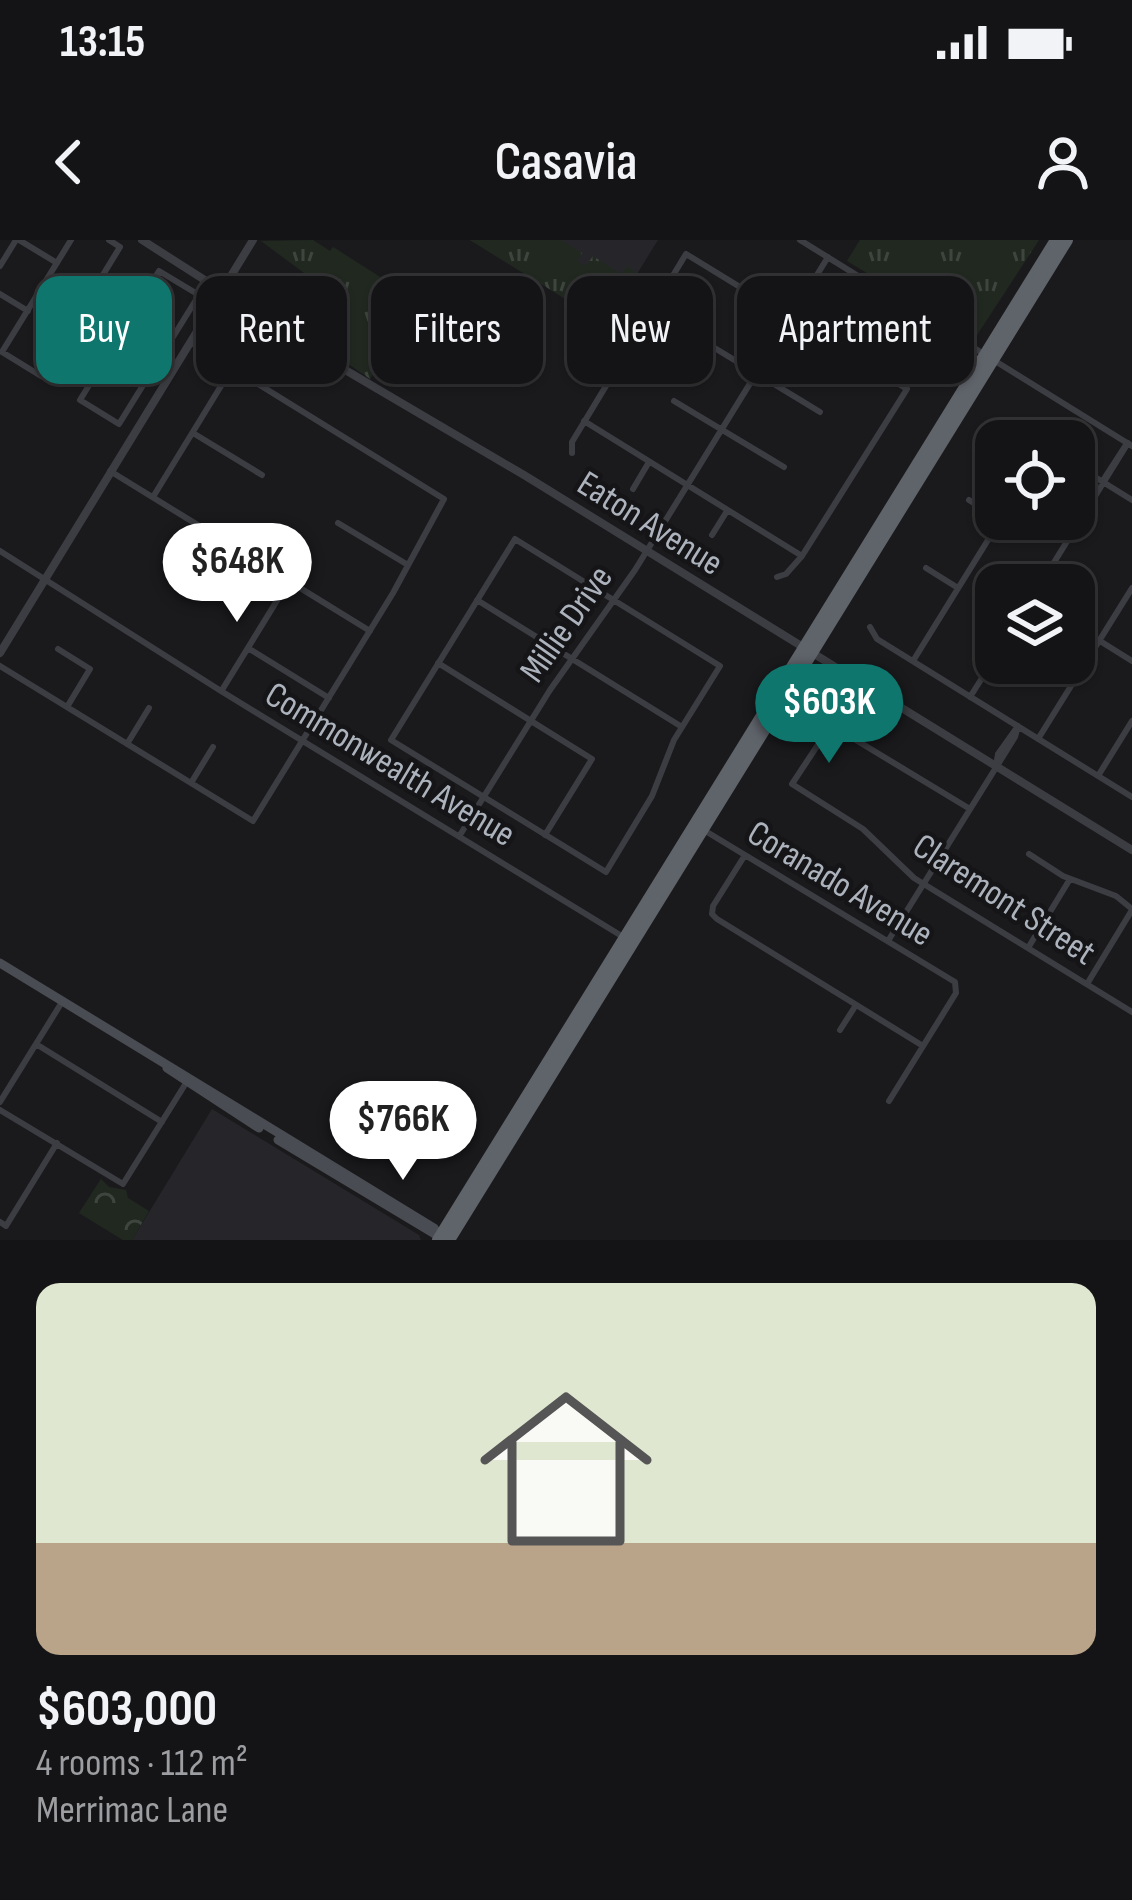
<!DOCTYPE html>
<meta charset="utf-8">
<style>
:root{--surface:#141416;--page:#212123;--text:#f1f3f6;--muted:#9d9ea1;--line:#333335;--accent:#0f766e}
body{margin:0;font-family:"Sofia Sans Condensed",sans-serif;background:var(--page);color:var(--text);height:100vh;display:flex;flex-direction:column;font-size:45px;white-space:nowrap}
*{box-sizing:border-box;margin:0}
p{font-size:39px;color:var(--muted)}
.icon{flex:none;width:66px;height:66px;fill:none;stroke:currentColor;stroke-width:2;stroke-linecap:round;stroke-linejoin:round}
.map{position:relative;height:1000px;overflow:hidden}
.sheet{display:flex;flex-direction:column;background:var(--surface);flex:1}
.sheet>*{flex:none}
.top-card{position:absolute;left:36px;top:36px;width:1062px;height:108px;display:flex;gap:24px}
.buttons{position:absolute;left:975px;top:180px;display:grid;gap:24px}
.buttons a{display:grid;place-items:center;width:120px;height:120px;border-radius:24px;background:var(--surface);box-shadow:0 3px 9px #0004,0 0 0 3px var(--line);font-size:60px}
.price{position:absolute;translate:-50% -102px;padding:0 27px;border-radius:42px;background:#fff;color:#222;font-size:39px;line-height:78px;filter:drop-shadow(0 3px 6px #0008)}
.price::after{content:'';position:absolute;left:50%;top:72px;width:36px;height:27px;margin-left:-18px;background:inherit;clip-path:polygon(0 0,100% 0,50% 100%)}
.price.active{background:var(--accent);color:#fff}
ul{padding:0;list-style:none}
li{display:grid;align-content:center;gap:24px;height:636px;padding:0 36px}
li span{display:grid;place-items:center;height:372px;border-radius:24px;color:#555}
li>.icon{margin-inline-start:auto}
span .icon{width:216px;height:216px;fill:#fffc;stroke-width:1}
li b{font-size:51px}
.pill{padding:0 42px;border-radius:24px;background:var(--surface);box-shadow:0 3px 9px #0004,0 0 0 3px var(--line);font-size:42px;line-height:108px}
.pill.active{background:var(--accent);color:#fff}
.status{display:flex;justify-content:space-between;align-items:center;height:84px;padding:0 60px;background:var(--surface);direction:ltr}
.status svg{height:33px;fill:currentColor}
header{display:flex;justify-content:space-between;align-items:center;height:156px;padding:0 36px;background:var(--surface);font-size:54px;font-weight:600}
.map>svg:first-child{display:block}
</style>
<div class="status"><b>13:15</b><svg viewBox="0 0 49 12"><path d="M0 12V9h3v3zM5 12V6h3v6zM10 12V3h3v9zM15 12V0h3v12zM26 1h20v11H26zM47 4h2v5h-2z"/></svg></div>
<header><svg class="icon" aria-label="back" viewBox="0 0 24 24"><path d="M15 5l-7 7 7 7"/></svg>Casavia<svg class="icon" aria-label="person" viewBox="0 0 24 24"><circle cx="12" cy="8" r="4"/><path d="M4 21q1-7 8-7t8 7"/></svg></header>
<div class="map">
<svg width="1132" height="1000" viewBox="0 0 1132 1000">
<defs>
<pattern id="grass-tufts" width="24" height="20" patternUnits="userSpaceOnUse" patternTransform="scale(3)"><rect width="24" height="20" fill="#202820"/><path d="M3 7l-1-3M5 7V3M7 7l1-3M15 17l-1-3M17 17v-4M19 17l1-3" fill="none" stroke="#3e453e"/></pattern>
<pattern id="park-crowns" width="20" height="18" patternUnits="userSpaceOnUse" patternTransform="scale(3)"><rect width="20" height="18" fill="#202820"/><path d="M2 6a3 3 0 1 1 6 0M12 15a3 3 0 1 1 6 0" fill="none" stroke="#3e453e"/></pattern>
</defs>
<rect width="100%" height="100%" fill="#1a1a1d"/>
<path fill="#26262a" d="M 470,0 L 658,0 L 606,84 Z
M 212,869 L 419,995 L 421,1000 L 132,1000 Z"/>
<path fill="url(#grass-tufts)" d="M 313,0 L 330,11 L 333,7 L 418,61 L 370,139 L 294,86 L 319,44 L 261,1 Z
M 470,0 L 561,0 L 582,13 L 577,21 L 586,26 L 593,16 L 621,34 L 627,26 L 637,33 L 606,84 Z
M 860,0 L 1039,0 L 975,98 L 847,21 Z"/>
<path fill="url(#park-crowns)" d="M 101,939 L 109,947 L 126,950 L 128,958 L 149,971 L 132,1000 L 123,1000 L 79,973 Z"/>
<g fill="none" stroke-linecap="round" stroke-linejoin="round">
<path stroke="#3b3d42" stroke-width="6" d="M 19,0 L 57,23
M 71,0 L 2,112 L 41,136 L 120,7 L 109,0
M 800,0 L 1132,206
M 0,26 L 16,0
M 159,31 L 199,55 L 119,184 L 80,160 Z
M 42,47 L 174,128
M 0,54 L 28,71
M 708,104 L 820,172
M 674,161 L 784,227
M 584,181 L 802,316
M 193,193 L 262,235
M 1012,194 L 1024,193 L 1037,201
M 572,213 L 572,202 L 686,14 L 907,149 L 802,316 L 786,334 L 777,337
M 1074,224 L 1132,260
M 110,231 L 370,391
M 1104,239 L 1126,205
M 633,249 L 649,222
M 153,257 L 232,128
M 969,260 L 996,277
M 338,283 L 408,325
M 712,295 L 727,271
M 515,299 L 720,426 L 674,500 L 652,556 L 606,632 L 391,500 Z
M 0,311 L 221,451 L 625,698
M 926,328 L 958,348
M 1040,345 L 1128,203
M 477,360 L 682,487
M 870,387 L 877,399 L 1132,557
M 1100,401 L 1132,421
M 248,408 L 329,458
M 58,409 L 90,429 L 67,467
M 913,421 L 1001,279
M 438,423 L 592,519 L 545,595
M 0,426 L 253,581 L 393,353 L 444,259 L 190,102
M 222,450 L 289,341
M 970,457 L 996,416
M 1038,499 L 1132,348
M 127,504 L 149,468
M 1098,536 L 1132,481
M 191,543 L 213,507
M 970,569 L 831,485 L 792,544 L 863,589 L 914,638 L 1132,772
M 702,589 L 955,742 L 956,753 L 889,861
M 460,595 L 550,450 L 635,330 L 828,17
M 1029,614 L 1063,636 L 1116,656 L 1132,669
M 745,615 L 713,666 L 712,674 L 717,679 L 923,806
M 888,701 L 1015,497 L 1018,486 L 998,514 L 996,526
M 1028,708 L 1070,639
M 1087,744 L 1132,670
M 840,790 L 856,765
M 36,804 L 162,882
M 0,862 L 62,762
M 0,870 L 123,944 L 186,843
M 0,982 L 6,986 L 57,903"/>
<path stroke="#3b3d42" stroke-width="8" d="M 142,0 L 347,131 L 524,235 L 1132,610
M 0,413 L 253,0"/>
<path stroke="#494c52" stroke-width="9" d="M 0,723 L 434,988 L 440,997
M 167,828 L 259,888
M 278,900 L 438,996"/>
<path stroke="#5f636a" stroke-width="12" d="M 438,1000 L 1056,0
M 449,1000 L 1067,0"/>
</g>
<g text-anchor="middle" stroke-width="9" stroke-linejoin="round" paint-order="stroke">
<g font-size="36" fill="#acb3bc" stroke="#151518">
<text transform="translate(651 282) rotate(32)" y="13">Eaton Avenue</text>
<text transform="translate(565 383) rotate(-55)" y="13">Millie Drive</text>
<text transform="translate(391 523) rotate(31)" y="13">Commonwealth Avenue</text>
<text transform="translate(841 642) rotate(31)" y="13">Coranado Avenue</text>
<text transform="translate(1005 658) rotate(33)" y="13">Claremont Street</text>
</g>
</g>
</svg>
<div class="buttons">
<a><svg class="icon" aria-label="locate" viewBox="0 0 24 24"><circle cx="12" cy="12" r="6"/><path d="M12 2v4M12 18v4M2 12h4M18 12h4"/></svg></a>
<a><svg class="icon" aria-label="layers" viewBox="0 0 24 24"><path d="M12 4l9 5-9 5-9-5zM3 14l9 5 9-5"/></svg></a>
</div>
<b class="price" style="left:237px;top:385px">$648K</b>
<b class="price active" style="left:829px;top:526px">$603K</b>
<b class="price" style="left:403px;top:943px">$766K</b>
<div class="top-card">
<a class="pill active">Buy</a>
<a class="pill">Rent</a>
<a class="pill">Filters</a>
<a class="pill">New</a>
<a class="pill">Apartment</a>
</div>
</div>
<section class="sheet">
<ul>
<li><span style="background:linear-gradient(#dfe7d0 70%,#b9a48a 0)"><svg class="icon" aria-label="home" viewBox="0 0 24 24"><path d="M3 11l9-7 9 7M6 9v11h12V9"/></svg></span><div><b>$603,000</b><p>4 rooms · 112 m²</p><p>Merrimac Lane</p></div></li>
</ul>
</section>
